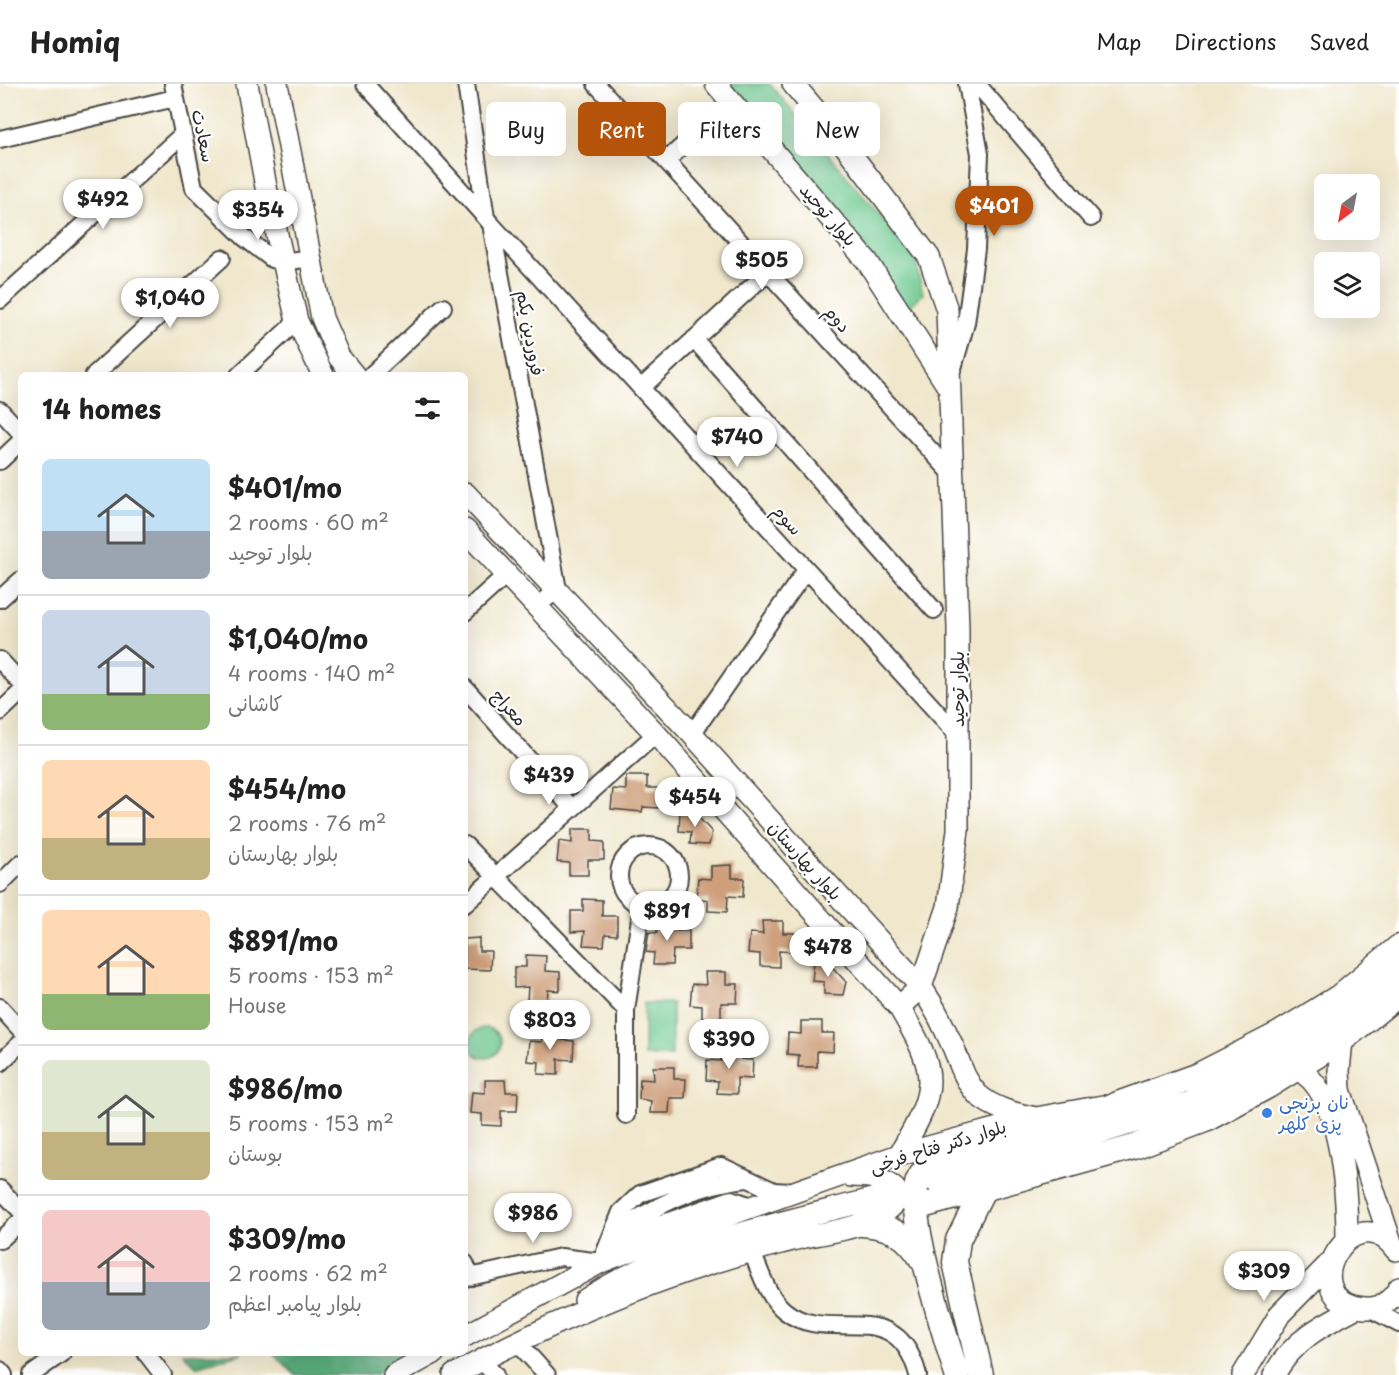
<!DOCTYPE html>
<meta charset="utf-8">
<style>
:root{--surface:#fff;--page:#f6f6f6;--text:#222;--muted:#767676;--line:#e0e0e0;--accent:#b45309}
body{margin:0;font-family:"Playpen Sans","Playpen Sans Arabic",sans-serif;background:var(--page);color:var(--text);height:100vh;display:flex;flex-direction:column;font-size:22px;white-space:nowrap}
*{box-sizing:border-box;margin:0}
p{font-size:20px;color:var(--muted)}
.icon{flex:none;width:33px;height:33px;fill:none;stroke:currentColor;stroke-width:2;stroke-linecap:round;stroke-linejoin:round}
.map{position:relative;flex:1;overflow:hidden}
.details{position:absolute;left:18px;top:288px;width:450px;height:984px;display:flex;flex-direction:column;background:var(--surface);border-radius:9px;box-shadow:0 6px 24px #0002}
.details>*{flex:none}
.guide{position:absolute;left:486px;top:18px;width:570px;height:54px;display:flex;gap:12px}
.needle{width:39px;rotate:212deg}
.controls{position:absolute;left:1314px;top:90px;display:grid;gap:12px}
.controls a{display:grid;place-items:center;width:66px;height:66px;border-radius:9px;background:var(--surface);box-shadow:0 6px 24px #0002;font-size:30px}
.price{position:absolute;translate:-50% -51px;padding:0 14px;border-radius:21px;background:#fff;color:#222;font-size:20px;line-height:39px;filter:drop-shadow(0 2px 3px #0008)}
.price::after{content:'';position:absolute;left:50%;top:36px;width:18px;height:14px;margin-left:-9px;background:inherit;clip-path:polygon(0 0,100% 0,50% 100%)}
.price.active{background:var(--accent);color:#fff}
ul{padding:0;list-style:none}
li{display:flex;align-items:center;gap:18px;height:150px;padding:0 24px}
li+li{border-top:2px solid var(--line)}
li span{display:grid;place-items:center;flex:none;width:168px;height:120px;border-radius:9px;color:#555}
li>.icon{margin-inline-start:auto}
span .icon{width:72px;height:72px;fill:#fffc;stroke-width:1}
li b{font-size:26px}
h2{display:flex;justify-content:space-between;align-items:center;height:72px;padding:0 24px;font-size:26px}
.pill{padding:0 21px;border-radius:9px;background:var(--surface);box-shadow:0 6px 24px #0002;font-size:21px;line-height:54px}
.pill.active{background:var(--accent);color:#fff}
header{display:flex;align-items:center;gap:36px;box-sizing:border-box;height:84px;padding:0 30px;background:var(--surface);border-bottom:2px solid var(--line)}
header strong{font-size:28px}
nav{display:flex;gap:33px;margin-inline-start:auto;font-size:21px}
.map>svg:first-child{display:block}
</style>
<header>
<strong>Homiq</strong>
<nav><a>Map</a><a>Directions</a><a>Saved</a></nav>
</header>
<div class="map">
<svg width="1399" height="1291" viewBox="0 0 1399 1291">
<rect width="100%" height="100%" fill="#fff"/>
<filter id="ink" filterUnits="userSpaceOnUse"><feTurbulence type="fractalNoise" baseFrequency=".0167" numOctaves="2"/><feDisplacementMap in="SourceGraphic" scale="12" xChannelSelector="R" yChannelSelector="G"/><feConvolveMatrix kernelMatrix="1 2 1 2 8 2 1 2 1" color-interpolation-filters="sRGB"/></filter>
<filter id="wash" filterUnits="userSpaceOnUse"><feTurbulence type="fractalNoise" baseFrequency=".008" numOctaves="4" result="noise"/><feDisplacementMap in="SourceGraphic" scale="24" xChannelSelector="R" yChannelSelector="G"/><feGaussianBlur stdDeviation="1.35" result="paint"/><feColorMatrix in="noise" values="0 0 0 0 0 0 0 0 0 0 0 0 0 0 0 0 0 1.4 0 .05"/><feComposite in="paint" operator="in"/></filter>
<g filter="url(#wash)">
<rect width="100%" height="100%" fill="#f0e7cc"/>
<path fill="#6ec88f" stroke="#4c7a5d" stroke-width="1.5" d="M 729,0 L 770,0 L 915,174 L 923,210 L 907,225 Z
M 644,919 L 672,919 L 672,972 L 644,972 Z
M470 959a15 15 0 1 1 30 0a15 15 0 1 1-30 0Z"/>
<path fill="#5aac7a" stroke="#426c52" stroke-width="1.5" d="M 182,1269 L 242,1269 L 197,1283 Z
M 273,1269 L 407,1269 L 375,1291 L 295,1291 Z"/>
<g id="blocks">
<path fill="#ce9f7a" d="M 626,692 L 647,692 L 647,704 L 659,704 L 658,724 L 643,723 L 642,728 L 611,725 L 613,705 L 626,706 Z
M 691,725 L 712,748 L 709,761 L 690,760 L 691,748 L 679,747 L 680,727 Z
M 572,745 L 592,745 L 592,757 L 604,758 L 604,776 L 588,776 L 588,791 L 569,791 L 569,779 L 557,778 L 559,757 L 572,759 Z
M 732,781 L 732,794 L 744,794 L 743,813 L 728,812 L 727,828 L 708,827 L 708,816 L 696,814 L 698,794 L 711,795 L 711,782 Z
M 583,815 L 602,816 L 602,832 L 617,832 L 617,851 L 605,850 L 604,862 L 583,861 L 585,847 L 571,848 L 571,827 L 583,827 Z
M 656,835 L 677,835 L 677,847 L 689,847 L 689,866 L 673,866 L 672,881 L 653,881 L 654,869 L 646,868 L 649,848 L 657,849 Z
M 762,837 L 783,837 L 783,849 L 795,849 L 794,868 L 779,867 L 779,883 L 760,882 L 760,870 L 748,869 L 750,849 L 763,850 Z
M 479,854 L 479,867 L 491,867 L 490,886 L 465,885 L 465,855 Z
M 526,871 L 546,872 L 545,887 L 560,888 L 560,907 L 548,906 L 547,918 L 527,917 L 528,903 L 514,904 L 514,883 L 526,883 Z
M 825,875 L 846,898 L 843,911 L 824,910 L 824,898 L 812,897 L 814,877 Z
M 705,888 L 726,888 L 726,900 L 738,900 L 737,919 L 721,919 L 721,934 L 702,934 L 702,922 L 690,921 L 692,900 L 706,901 Z
M 801,937 L 822,937 L 822,949 L 834,949 L 833,968 L 817,967 L 817,983 L 798,983 L 799,971 L 787,970 L 788,949 L 801,950 Z
M 562,944 L 562,956 L 574,957 L 573,976 L 558,975 L 558,991 L 538,990 L 539,978 L 527,977 L 529,957 L 542,958 L 541,945 Z
M 741,963 L 741,975 L 753,976 L 752,995 L 737,994 L 737,1010 L 717,1009 L 718,997 L 706,996 L 707,976 L 721,977 L 721,964 Z
M 653,983 L 674,983 L 674,995 L 686,995 L 685,1014 L 670,1014 L 669,1029 L 650,1029 L 651,1017 L 639,1015 L 640,995 L 654,996 Z
M 485,996 L 505,996 L 506,1008 L 518,1008 L 517,1027 L 501,1027 L 501,1042 L 482,1041 L 482,1030 L 470,1029 L 472,1008 L 485,1009 Z"/>
</g>
</g>
<g filter="url(#ink)">
<use href="#blocks" fill-opacity="0" stroke="#494743" stroke-width="1.5"/>
<g fill="none" stroke-linecap="round" stroke-linejoin="round">
<g stroke="#494743" stroke-width="20">
<path id="minor" d="M 173,0 L 194,104 L 245,154 L 272,175 L 282,178 L 311,174
M 365,0 L 486,134
M 466,0 L 486,134 L 491,140 L 558,506 L 536,522
M 596,0 L 953,391
M 977,0 L 1091,134
M 0,55 L 175,14
M 666,77 L 731,18
M 491,140 L 958,651
M 0,216 L 182,51
M 694,255 L 934,526
M 953,284 L 966,239 L 976,165 L 980,70 L 967,0
M 94,291 L 222,174
M 239,291 L 297,237
M 371,291 L 443,223
M 641,304 L 768,188
M 0,326 L 21,349
M 0,377 L 21,357
M 0,515 L 21,496
M 465,528 L 507,490
M 0,576 L 21,599
M 465,604 L 572,724
M 0,628 L 21,608
M 692,650 L 806,486
M 465,761 L 626,926 L 626,1031
M619 792a30 30 0 1 1 60 0a30 30 0 1 1-60 0Z
M 0,800 L 21,779
M 465,820 L 656,650
M 0,923 L 21,946
M 626,926 L 642,822
M 0,979 L 21,959
M 0,1105 L 21,1127
M 612,1151 C 653,1123 696,1100 746,1095
M 0,1156 L 21,1137
M 607,1164 L 646,1145 L 731,1115 L 755,1123
M 751,1166 C 760,1186 767,1213 785,1227 C 830,1263 896,1208 918,1291
M 465,1179 L 471,1193
M 465,1194 L 561,1173 L 601,1178 L 621,1128 L 640,1110 L 721,1082 L 774,1107 L 791,1108
M 1369,1224 L 1399,1240
M 517,1258 L 547,1291
M 146,1269 L 163,1291
M 481,1276 L 495,1291
M 0,1286 L 4,1291
M 31,1291 L 62,1269"/>
</g>
<g stroke="#494743" stroke-width="24">
<path id="major" d="M 247,0 L 266,103 L 297,237 L 323,291
M 277,0 L 322,234 L 339,273 L 354,291
M 716,0 L 867,177 L 947,301
M 793,0 L 839,54 L 929,173 L 947,226 L 958,544 L 958,746 L 948,823 L 921,903 L 899,923
M 465,409 L 692,650 L 921,903 C 935,923 944,943 954,965 C 960,980 965,997 977,1010 C 993,1025 1016,1030 1036,1034
M 465,446 L 656,650 L 899,923 C 939,991 939,1003 899,1071
M 1342,956 L 1339,987 L 1340,1006 L 1392,1161
M 1296,985 C 1342,1004 1347,1112 1347,1156
M 1396,1166 C 1352,1107 1289,1218 1365,1224 C 1380,1225 1392,1216 1399,1204
M 585,1216 C 672,1159 780,1140 880,1113
M 465,1252 L 601,1178 L 661,1155 L 899,1071 L 1036,1034 L 1103,1022
M 394,1291 L 434,1269
M 454,1291 C 563,1231 679,1184 800,1154 C 832,1147 874,1144 896,1118 L 895,1105 C 881,1093 868,1092 851,1092
M 1243,1291 L 1280,1230 L 1330,1179
M 1274,1291 C 1293,1256 1322,1241 1357,1223"/>
</g>
<g stroke="#494743" stroke-width="27">
<path id="highway" d="M 937,1097 L 1190,1020 L 1261,984 L 1328,943 L 1399,889
M 915,1124 L 1134,1063 L 1205,1036 L 1268,1002 L 1342,956 L 1399,910
M 862,1140 C 892,1142 907,1151 923,1177
M 957,1291 C 946,1253 905,1131 918,1097 C 923,1084 934,1080 946,1075 L 1079,1039 L 1118,1020 L 1201,990 L 1279,950 L 1339,913 L 1399,863
M 981,1291 L 955,1178 L 958,1156 L 983,1106"/>
</g>
<use href="#minor" stroke="#fff" stroke-width="16"/>
<use href="#major" stroke="#fff" stroke-width="21"/>
<use href="#highway" stroke="#fff" stroke-width="24"/>
</g>
</g>
<circle fill="#3f7fe0" stroke="#fff" stroke-width="2" cx="1267" cy="1029" r="6"/>
<g text-anchor="middle" stroke-width="4.5" stroke-linejoin="round" paint-order="stroke">
<g font-size="18" fill="#2b2b2b" stroke="#fff">
<text transform="translate(203 52) rotate(78)" y="6">سعادت</text>
<text transform="translate(828 131) rotate(49)" y="6">بلوار توحید</text>
<text transform="translate(837 235) rotate(48)" y="6">دوم</text>
<text transform="translate(530 249) rotate(80)" y="6">فروردین یکم</text>
<text transform="translate(787 436) rotate(48)" y="6">سوم</text>
<text transform="translate(958 605) rotate(-90)" y="6">بلوار توحید</text>
<text transform="translate(509 624) rotate(48)" y="6">معراج</text>
<text transform="translate(805 777) rotate(48)" y="6">بلوار بهارستان</text>
<text transform="translate(938 1063) rotate(-17)" y="6">بلوار دکتر فتاح فرخی</text>
</g>
<g font-size="18" fill="#366cbe" stroke="#fff" text-anchor="start">
<text x="1279" y="1025">نان برنجی<tspan x="1279" dy="21">پزی کلهر</tspan></text>
</g>
</g>
</svg>
<div class="controls">
<a><svg class="needle" viewBox="-14 -14 28 28"><path d="M0-13l5 13h-10z" fill="#e53935"/><path d="M0 13l5-13h-10z" fill="#767676"/></svg></a>
<a><svg class="icon" aria-label="layers" viewBox="0 0 24 24"><path d="M12 4l9 5-9 5-9-5zM3 14l9 5 9-5"/></svg></a>
</div>
<b class="price" style="left:103px;top:146px">$492</b>
<b class="price active" style="left:994px;top:153px">$401</b>
<b class="price" style="left:258px;top:157px">$354</b>
<b class="price" style="left:762px;top:207px">$505</b>
<b class="price" style="left:170px;top:245px">$1,040</b>
<b class="price" style="left:737px;top:384px">$740</b>
<b class="price" style="left:549px;top:722px">$439</b>
<b class="price" style="left:695px;top:744px">$454</b>
<b class="price" style="left:667px;top:858px">$891</b>
<b class="price" style="left:828px;top:894px">$478</b>
<b class="price" style="left:550px;top:967px">$803</b>
<b class="price" style="left:729px;top:986px">$390</b>
<b class="price" style="left:533px;top:1160px">$986</b>
<b class="price" style="left:1264px;top:1218px">$309</b>
<div class="guide">
<a class="pill">Buy</a>
<a class="pill active">Rent</a>
<a class="pill">Filters</a>
<a class="pill">New</a>
</div>
<section class="details">
<h2>14 homes<svg class="icon" aria-label="filters" viewBox="0 0 24 24"><path d="M4 7h16M4 17h16"/><circle cx="9" cy="7" r="2"/><circle cx="15" cy="17" r="2"/></svg></h2>
<ul>
<li><span style="background:linear-gradient(#bfe0f5 60%,#9aa5b1 0)"><svg class="icon" aria-label="home" viewBox="0 0 24 24"><path d="M3 11l9-7 9 7M6 9v11h12V9"/></svg></span><div><b>$401/mo</b><p>2 rooms · 60 m²</p><p>بلوار توحید</p></div></li>
<li><span style="background:linear-gradient(#c9d6e8 70%,#8fb573 0)"><svg class="icon" aria-label="home" viewBox="0 0 24 24"><path d="M3 11l9-7 9 7M6 9v11h12V9"/></svg></span><div><b>$1,040/mo</b><p>4 rooms · 140 m²</p><p>کاشانی</p></div></li>
<li><span style="background:linear-gradient(#ffd9b3 65%,#c2b280 0)"><svg class="icon" aria-label="home" viewBox="0 0 24 24"><path d="M3 11l9-7 9 7M6 9v11h12V9"/></svg></span><div><b>$454/mo</b><p>2 rooms · 76 m²</p><p>بلوار بهارستان</p></div></li>
<li><span style="background:linear-gradient(#ffd9b3 70%,#8fb573 0)"><svg class="icon" aria-label="home" viewBox="0 0 24 24"><path d="M3 11l9-7 9 7M6 9v11h12V9"/></svg></span><div><b>$891/mo</b><p>5 rooms · 153 m²</p><p>House</p></div></li>
<li><span style="background:linear-gradient(#dfe7d0 60%,#c2b280 0)"><svg class="icon" aria-label="home" viewBox="0 0 24 24"><path d="M3 11l9-7 9 7M6 9v11h12V9"/></svg></span><div><b>$986/mo</b><p>5 rooms · 153 m²</p><p>بوستان</p></div></li>
<li><span style="background:linear-gradient(#f6c9c9 60%,#9aa5b1 0)"><svg class="icon" aria-label="home" viewBox="0 0 24 24"><path d="M3 11l9-7 9 7M6 9v11h12V9"/></svg></span><div><b>$309/mo</b><p>2 rooms · 62 m²</p><p>بلوار پیامبر اعظم</p></div></li>
</ul>
</section>
</div>
